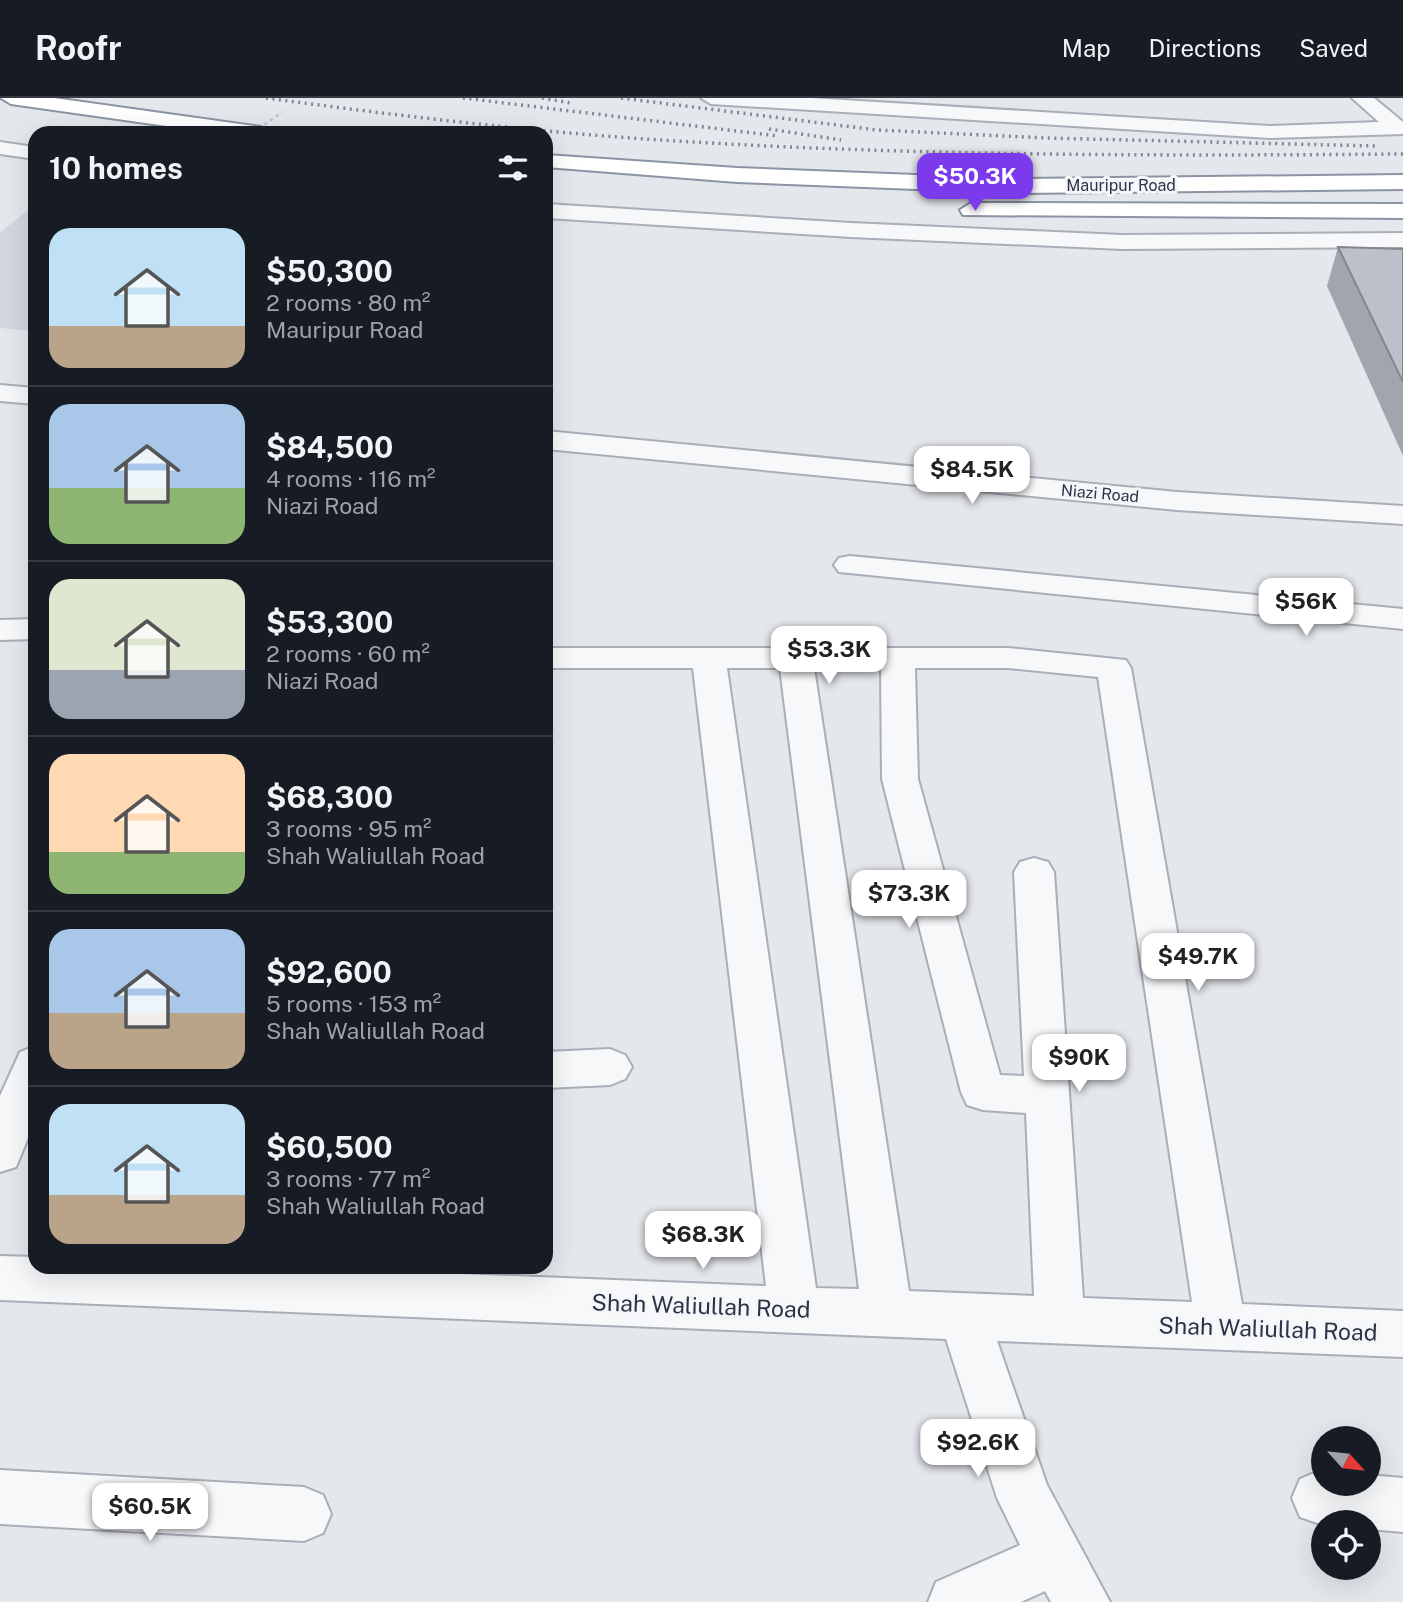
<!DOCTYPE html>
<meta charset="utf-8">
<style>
:root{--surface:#171b24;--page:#20242c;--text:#f1f3f6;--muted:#9ea1a6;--line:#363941;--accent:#7c3aed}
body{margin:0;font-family:"Public Sans",sans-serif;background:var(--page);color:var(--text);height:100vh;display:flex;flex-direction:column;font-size:26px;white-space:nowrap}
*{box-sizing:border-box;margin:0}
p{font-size:23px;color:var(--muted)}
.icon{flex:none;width:38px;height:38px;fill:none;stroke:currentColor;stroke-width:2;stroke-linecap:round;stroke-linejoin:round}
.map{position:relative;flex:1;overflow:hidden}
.details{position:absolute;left:28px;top:28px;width:525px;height:1148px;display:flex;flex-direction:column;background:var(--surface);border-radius:21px;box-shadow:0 7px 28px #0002}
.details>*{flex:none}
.needle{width:46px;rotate:117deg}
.buttons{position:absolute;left:1311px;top:1328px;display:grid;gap:14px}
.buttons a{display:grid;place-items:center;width:70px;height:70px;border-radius:50%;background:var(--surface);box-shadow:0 7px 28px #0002;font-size:35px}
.price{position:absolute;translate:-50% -60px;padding:0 16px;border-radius:14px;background:#fff;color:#222;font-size:23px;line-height:46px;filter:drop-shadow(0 2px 4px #0008)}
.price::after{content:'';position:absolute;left:50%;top:42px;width:21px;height:16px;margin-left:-10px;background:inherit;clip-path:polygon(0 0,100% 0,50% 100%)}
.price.selected{background:var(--accent);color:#fff}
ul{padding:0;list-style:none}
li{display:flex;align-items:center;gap:21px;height:175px;padding:0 21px}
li+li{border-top:2px solid var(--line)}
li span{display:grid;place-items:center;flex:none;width:196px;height:140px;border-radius:21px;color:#555}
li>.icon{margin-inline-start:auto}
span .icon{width:84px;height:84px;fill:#fffc;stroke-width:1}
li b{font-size:30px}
h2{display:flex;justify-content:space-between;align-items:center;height:84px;padding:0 21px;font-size:30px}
header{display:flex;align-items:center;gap:42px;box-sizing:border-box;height:98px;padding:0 35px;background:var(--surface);border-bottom:2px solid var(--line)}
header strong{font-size:33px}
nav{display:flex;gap:38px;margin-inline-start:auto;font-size:24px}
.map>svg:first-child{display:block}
</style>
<header>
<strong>Roofr</strong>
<nav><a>Map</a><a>Directions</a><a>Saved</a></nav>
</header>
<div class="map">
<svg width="1403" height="1504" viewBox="0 0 1403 1504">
<rect width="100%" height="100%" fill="#e4e7ec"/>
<path fill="#d2d6de" d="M 35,106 L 35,233 L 0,230 L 0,135 Z"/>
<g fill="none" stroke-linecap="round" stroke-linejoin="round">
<g stroke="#a9aeb7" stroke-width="4">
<path id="minor" d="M 701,0 L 811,0 L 1270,28 L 1379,24 L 1352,0 L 1374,0 L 1403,24 L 1403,36 L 1270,40 L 711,6 Z
M 0,44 L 35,49 L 35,61 L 0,56 Z
M 546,106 L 851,125 L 1122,137 L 1403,135 L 1403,149 L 1122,151 L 851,139 L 546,120 Z
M 0,287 L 35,290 L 35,306 L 0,303 Z
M 546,333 L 1177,394 L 1403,408 L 1403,426 L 1177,412 L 546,351 Z
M 850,458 L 1403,511 L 1403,531 L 839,474 L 834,467 L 839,460 Z
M 35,521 L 35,541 L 0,542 L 0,522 Z
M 546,550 L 1008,550 L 1126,562 L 1131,570 L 1242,1206 L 1403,1213 L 1403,1259 L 997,1243 L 1047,1387 L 1110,1504 L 1051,1504 L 1045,1493 L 1021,1504 L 928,1504 L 936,1484 L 1020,1447 L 997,1400 L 946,1241 L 0,1202 L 0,1158 L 35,1159 L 35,1169 L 283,1169 L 766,1188 L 693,570 L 546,570 ZM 727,570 L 780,570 L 859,1191 L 816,1190 ZM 814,570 L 881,570 L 882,681 L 961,994 L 967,1007 L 983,1012 L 1026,1015 L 1034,1198 L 909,1193 ZM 915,570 L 1008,570 L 1098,579 L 1192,1204 L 1083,1200 L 1054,774 L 1048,764 L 1034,760 L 1020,764 L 1014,774 L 1024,978 L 1000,977 L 918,681 Z
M 35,948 L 35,1023 L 16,1069 L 0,1074 L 0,998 L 20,954 Z
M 610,951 L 625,957 L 632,969 L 625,981 L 610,987 L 546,990 L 546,954 Z
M 0,1372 L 304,1389 L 323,1397 L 331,1416 L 323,1435 L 304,1443 L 0,1426 Z
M 1319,1373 L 1323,1373 L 1323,1386 L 1368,1386 L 1368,1377 L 1403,1380 L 1403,1434 L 1368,1431 L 1368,1424 L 1323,1424 L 1323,1427 L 1300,1419 L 1292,1400 L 1300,1381 Z"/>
</g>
<g stroke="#8b94a3" stroke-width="4">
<path id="highway" d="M 1,0 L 54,0 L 261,29 L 271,35 L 216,35 L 11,6 Z
M 546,57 L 737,70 L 1021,81 L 1403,77 L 1403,91 L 1021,95 L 737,84 L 546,69 Z
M 971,105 L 1403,106 L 1403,120 L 963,117 L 960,112 Z"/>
</g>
<use href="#minor" fill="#f7f8fa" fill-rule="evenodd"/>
<use href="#highway" fill="#fff" fill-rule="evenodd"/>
<path stroke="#7d8696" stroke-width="3.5" stroke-dasharray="2 4.5" stroke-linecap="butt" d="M 266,0 C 408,19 550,36 693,44 C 930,58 1166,58 1403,56
M 463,0 L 778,38
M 542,0 L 571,5
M 621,0 L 877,32 L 1047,40 L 1375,48
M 769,31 L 841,42"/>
<path stroke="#c2c5cb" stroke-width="2.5" stroke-dasharray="3.5 3.5" stroke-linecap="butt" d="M 253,35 L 282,14"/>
</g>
<path fill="#a1a5ae" d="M 1338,149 L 1403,151 L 1403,358 L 1327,188 Z"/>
<path fill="#bbc0ca" stroke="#83868d" stroke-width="2" d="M 1338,149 L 1403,151 L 1403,284 Z"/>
<g text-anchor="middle" stroke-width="6" stroke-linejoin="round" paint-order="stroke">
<g font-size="16" fill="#2b3445" stroke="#f4f6f9">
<text x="1121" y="93">Mauripur Road</text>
<text transform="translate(1100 395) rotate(5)" y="6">Niazi Road</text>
</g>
<g font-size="23" fill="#2b3445" stroke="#f4f6f9">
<text transform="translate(701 1208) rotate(2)" y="8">Shah Waliullah Road</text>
<text transform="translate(1268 1231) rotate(2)" y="8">Shah Waliullah Road</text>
</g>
</g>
</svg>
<div class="buttons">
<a><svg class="needle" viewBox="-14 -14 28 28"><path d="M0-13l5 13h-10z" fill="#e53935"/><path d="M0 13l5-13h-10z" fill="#9ea1a6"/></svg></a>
<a><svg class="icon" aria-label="locate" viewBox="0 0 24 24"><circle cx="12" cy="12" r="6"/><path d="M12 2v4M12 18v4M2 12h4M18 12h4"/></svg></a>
</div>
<b class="price selected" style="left:975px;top:115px">$50.3K</b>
<b class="price" style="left:972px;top:408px">$84.5K</b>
<b class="price" style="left:1306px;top:540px">$56K</b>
<b class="price" style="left:829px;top:588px">$53.3K</b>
<b class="price" style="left:909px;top:832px">$73.3K</b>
<b class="price" style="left:1198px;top:895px">$49.7K</b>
<b class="price" style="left:1079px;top:996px">$90K</b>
<b class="price" style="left:703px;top:1173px">$68.3K</b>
<b class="price" style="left:978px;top:1381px">$92.6K</b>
<b class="price" style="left:150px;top:1445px">$60.5K</b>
<section class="details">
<h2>10 homes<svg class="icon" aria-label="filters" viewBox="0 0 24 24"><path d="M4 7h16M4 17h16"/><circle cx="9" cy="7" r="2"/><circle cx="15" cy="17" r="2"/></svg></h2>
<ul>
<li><span style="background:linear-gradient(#bfe0f5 70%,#b9a48a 0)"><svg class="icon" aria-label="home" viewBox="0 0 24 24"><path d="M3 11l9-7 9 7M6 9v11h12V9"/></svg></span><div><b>$50,300</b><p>2 rooms · 80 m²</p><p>Mauripur Road</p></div></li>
<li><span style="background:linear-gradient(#a9c7e8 60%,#8fb573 0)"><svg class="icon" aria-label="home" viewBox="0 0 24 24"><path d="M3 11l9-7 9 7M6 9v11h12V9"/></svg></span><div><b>$84,500</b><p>4 rooms · 116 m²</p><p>Niazi Road</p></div></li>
<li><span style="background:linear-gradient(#dfe7d0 65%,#9aa5b1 0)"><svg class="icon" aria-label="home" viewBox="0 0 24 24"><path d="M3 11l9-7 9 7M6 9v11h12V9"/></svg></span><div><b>$53,300</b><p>2 rooms · 60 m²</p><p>Niazi Road</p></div></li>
<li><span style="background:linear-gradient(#ffd9b3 70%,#8fb573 0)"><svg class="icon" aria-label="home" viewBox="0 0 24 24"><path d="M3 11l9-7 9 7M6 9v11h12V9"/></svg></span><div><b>$68,300</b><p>3 rooms · 95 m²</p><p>Shah Waliullah Road</p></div></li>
<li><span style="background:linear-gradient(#a9c7e8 60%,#b9a48a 0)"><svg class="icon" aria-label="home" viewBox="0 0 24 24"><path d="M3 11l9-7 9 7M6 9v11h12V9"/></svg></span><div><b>$92,600</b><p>5 rooms · 153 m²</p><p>Shah Waliullah Road</p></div></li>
<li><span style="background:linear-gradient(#bfe0f5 65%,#b9a48a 0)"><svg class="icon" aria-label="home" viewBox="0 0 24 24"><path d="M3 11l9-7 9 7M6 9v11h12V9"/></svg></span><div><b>$60,500</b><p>3 rooms · 77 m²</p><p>Shah Waliullah Road</p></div></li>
</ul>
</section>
</div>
